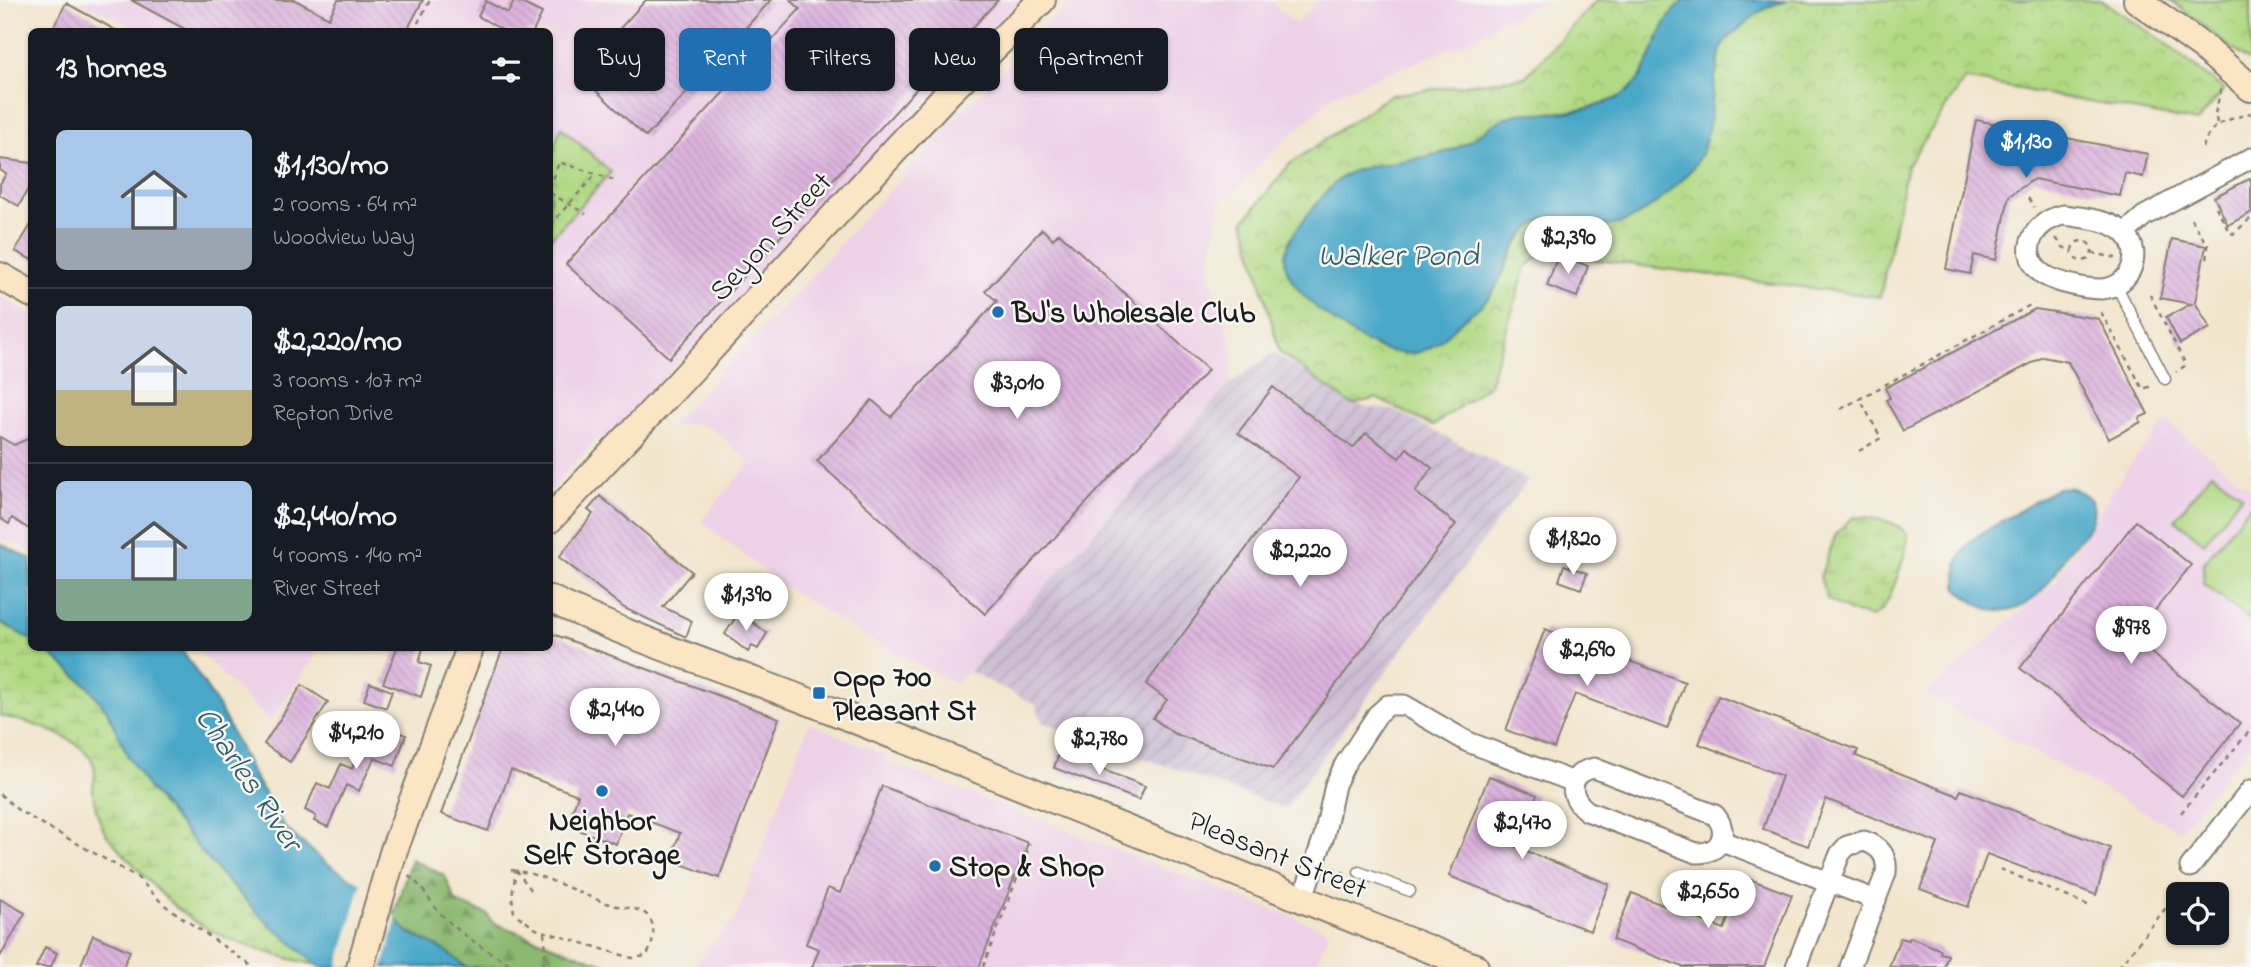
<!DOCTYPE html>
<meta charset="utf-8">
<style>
:root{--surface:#171b24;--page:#242831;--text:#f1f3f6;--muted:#9ea1a6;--line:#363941;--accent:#1f6fb2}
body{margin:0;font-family:"Indie Flower",sans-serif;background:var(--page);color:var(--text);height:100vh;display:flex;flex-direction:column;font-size:26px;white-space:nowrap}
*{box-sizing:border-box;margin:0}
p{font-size:23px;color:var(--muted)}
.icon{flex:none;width:38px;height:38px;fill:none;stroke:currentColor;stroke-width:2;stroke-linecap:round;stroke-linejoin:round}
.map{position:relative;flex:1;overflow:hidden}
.side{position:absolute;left:28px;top:28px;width:525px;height:623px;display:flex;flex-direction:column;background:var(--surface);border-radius:10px;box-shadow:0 2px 5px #0004}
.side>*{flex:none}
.hud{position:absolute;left:574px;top:28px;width:665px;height:63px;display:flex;gap:14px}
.buttons{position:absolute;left:2166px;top:882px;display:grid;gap:14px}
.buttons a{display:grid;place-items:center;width:63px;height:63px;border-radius:10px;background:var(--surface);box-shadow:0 2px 5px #0004;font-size:35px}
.price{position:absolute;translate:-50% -60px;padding:0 16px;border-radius:24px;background:#fff;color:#222;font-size:23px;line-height:46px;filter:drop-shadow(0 2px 4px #0008)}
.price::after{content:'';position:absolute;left:50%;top:42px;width:21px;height:16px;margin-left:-10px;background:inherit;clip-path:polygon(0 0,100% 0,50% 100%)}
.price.active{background:var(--accent);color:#fff}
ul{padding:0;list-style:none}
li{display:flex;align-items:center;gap:21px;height:175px;padding:0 28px}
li+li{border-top:2px solid var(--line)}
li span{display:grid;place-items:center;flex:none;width:196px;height:140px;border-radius:10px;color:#555}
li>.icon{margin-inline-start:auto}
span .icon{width:84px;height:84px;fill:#fffc;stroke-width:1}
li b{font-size:30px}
h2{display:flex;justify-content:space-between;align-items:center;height:84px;padding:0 28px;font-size:30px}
.tag{padding:0 24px;border-radius:10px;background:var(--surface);box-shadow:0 2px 5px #0004;font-size:24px;line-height:63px}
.tag.active{background:var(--accent);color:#fff}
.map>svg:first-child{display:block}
</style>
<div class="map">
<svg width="2251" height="967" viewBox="0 0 2251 967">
<defs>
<pattern id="industrial-furrows" width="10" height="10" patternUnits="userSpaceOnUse" patternTransform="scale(1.75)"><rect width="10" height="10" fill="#ccbed3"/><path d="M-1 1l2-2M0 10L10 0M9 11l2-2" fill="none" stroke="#afa3b5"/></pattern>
<pattern id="forest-firs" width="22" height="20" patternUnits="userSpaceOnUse" patternTransform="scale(1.75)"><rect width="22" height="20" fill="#8cb971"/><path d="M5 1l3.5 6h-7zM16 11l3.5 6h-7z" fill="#789e61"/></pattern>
<pattern id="wetland-marsh" width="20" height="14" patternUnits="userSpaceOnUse" patternTransform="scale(1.75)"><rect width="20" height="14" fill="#b1d983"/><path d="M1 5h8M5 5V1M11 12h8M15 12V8" fill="none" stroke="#98ba71"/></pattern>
<pattern id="park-crowns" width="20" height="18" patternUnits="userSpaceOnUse" patternTransform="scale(1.75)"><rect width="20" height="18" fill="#b1d983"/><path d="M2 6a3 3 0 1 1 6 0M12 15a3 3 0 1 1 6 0" fill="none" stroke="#98ba71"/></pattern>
<pattern id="building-back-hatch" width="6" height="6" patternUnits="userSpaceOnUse" patternTransform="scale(1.75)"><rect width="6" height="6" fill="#dcb2dd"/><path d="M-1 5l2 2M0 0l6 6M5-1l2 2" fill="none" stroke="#bc98bd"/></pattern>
</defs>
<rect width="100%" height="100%" fill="#f6f6f2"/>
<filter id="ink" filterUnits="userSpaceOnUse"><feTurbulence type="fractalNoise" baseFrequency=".0143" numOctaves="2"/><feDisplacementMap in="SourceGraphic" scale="14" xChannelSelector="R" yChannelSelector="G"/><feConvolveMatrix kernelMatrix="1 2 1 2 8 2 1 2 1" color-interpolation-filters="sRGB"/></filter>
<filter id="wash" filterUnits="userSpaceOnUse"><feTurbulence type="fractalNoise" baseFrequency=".00686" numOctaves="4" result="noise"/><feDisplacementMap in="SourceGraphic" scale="28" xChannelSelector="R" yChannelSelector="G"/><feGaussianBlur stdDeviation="1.57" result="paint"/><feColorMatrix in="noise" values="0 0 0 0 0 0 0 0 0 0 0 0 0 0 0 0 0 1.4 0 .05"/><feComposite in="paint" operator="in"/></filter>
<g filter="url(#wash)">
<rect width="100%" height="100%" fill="#f1e5cc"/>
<path fill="#eed0e7" d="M 80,0 L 1021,0 L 604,441 L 598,437 L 550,492 L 550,32 L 140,31 Z
M 1072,0 L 1269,0 L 1296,24 L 1318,0 L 1545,0 L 1462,44 L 1335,94 L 1220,203 L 1209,271 L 1233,348 L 1230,384 L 1186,439 L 956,684 L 876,643 L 783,586 L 701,521 L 750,463 L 721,435 L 702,424 L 683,424 L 668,428 L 770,321 L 961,112 Z
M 0,296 L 31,315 L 31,551 L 0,538 Z
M 2166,421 L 2251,489 L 2251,743 L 2180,831 L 1926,694 L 2055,581 L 2129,466 Z
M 196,648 L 320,648 L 270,722 Z
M 809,723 L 887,756 L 884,761 L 1329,931 L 1315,967 L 693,967 L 737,916 Z"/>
<path fill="url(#industrial-furrows)" d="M 1272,353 L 1363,407 L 1394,410 L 1528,480 L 1285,808 L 1042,722 L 1036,705 L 969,671 L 1230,384 Z"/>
<path fill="url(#forest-firs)" stroke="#546a46" stroke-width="2" d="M 411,859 L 445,876 L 456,902 L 487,914 L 493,923 L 612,967 L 466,967 L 446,951 L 409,933 L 393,918 Z"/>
<path fill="url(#wetland-marsh)" stroke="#667a50" stroke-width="2" d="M 1865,517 C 1883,520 1897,521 1908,536 C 1907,551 1891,600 1881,611 C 1880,612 1873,616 1872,617 L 1848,611 L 1827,599 L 1820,577 L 1836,534 L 1852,518 Z
M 0,622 L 31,640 L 32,648 L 42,648 L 46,650 L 89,687 L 107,711 L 129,758 L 149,789 L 222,876 L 264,919 L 318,965 C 274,956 220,941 184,914 C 166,900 150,883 135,866 C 125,855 114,845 106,834 C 100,825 94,804 93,793 C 92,786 95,779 95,772 C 94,739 27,721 0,716 Z"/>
<path fill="url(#park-crowns)" stroke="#667a50" stroke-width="2" d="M 1597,0 L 2101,0 L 2165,43 L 2224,90 L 2197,122 L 1965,79 L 1907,166 L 1880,297 L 1543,253 L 1526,267 L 1489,385 L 1433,426 L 1376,398 L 1352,405 L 1280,353 L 1244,221 L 1290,164 L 1390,95 L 1525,77 Z
M 2170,0 L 2251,0 L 2251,63 Z
M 561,127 L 611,172 L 550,239 L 550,159 Z"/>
<path fill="#b1d983" stroke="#667a50" stroke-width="2" d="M 2212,472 L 2242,495 L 2204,543 L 2175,519 Z
M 2251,504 L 2251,621 L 2204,584 L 2203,564 Z"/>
<path fill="#49a7c8" stroke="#326272" stroke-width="2" d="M 1685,0 L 1789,0 C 1764,7 1761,10 1741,27 C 1735,33 1727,38 1723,45 C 1719,52 1718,61 1717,69 C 1709,103 1714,143 1690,171 C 1667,196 1631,230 1594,226 C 1576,224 1556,212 1539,222 C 1511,238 1508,271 1491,295 C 1483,306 1469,314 1458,324 C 1449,332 1441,343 1429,348 C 1405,361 1373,348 1352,334 C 1330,319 1282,286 1285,256 C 1288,237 1302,222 1314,207 C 1326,192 1336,177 1356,170 C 1388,160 1423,161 1454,149 C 1476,140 1491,121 1514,115 C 1531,111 1547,114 1564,112 C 1582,111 1602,105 1619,97 C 1656,78 1651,24 1685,0 Z
M 2069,487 C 2078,491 2091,495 2093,506 C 2097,525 2078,539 2068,552 C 2063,559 2059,567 2054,575 C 2025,616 1995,625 1957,588 L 1957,562 L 1971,540 L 2045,495 L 2058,488 Z
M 0,544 L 31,559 L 31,640 L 0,622 Z
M 43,648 L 181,648 L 220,709 L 253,775 L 285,828 L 325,862 L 360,884 L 409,933 L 446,951 L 466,967 L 320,967 L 264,919 L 222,876 L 149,789 L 129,758 L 107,711 L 89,687 Z"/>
<path fill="#f1e5cc" d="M 362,881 L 397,918 L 383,967 L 338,967 Z"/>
<g id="blocks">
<path fill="url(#building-back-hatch)" d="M 131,0 L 295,0 L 329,18 L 338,0 L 423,0 L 406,32 L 190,32 Z
M 515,0 L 542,13 L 533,32 L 506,32 L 478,16 L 486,1 L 508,13 Z
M 646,0 L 771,0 L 646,137 L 578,74 Z
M 791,0 L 998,0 L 669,358 L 566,264 L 800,9 Z
M 66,3 L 119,32 L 51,32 Z
M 1976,120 L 2148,154 L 2143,177 L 2125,173 L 2120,196 L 2034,179 L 2009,196 L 1996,260 L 1974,255 L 1970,274 L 1946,269 Z
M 0,159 L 32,163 L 32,181 L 19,206 L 0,195 L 0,184 L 6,174 L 0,170 Z
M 2251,178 L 2251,213 L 2228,225 L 2214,197 Z
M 32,223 L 32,260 L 15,251 Z
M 1042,229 L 1053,239 L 1059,233 L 1208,370 L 985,614 L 817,461 L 872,400 L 891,417 L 997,301 L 985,291 Z
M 2172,239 L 2206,246 L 2195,302 L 2210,328 L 2180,344 L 2166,317 L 2191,304 L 2160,298 Z
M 1558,255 L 1588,266 L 1577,297 L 1547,286 Z
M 2035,309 L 2099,319 L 2148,414 L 2139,418 L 2141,422 L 2109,439 L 2068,362 L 2043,357 L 1903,431 L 1886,400 L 1890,398 L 1885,388 Z
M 1273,387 L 1353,448 L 1366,433 L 1399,458 L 1407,448 L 1432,468 L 1415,492 L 1456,524 L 1273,769 L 1173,733 L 1153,718 L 1167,700 L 1146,684 L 1299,477 L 1238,433 Z
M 0,437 L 14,445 L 32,437 L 32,531 L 12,518 L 9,524 L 0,518 Z
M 600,496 L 692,572 L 663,607 L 692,621 L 686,637 L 624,608 L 559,557 L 593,514 L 588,510 Z
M 2136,521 L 2191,565 L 2133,638 L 2240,723 L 2182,796 L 2020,668 Z
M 1564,565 L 1587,573 L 1581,589 L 1559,581 Z
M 739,612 L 767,633 L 758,649 L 752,646 L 748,652 L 725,634 Z
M 1545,629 L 1685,682 L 1667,729 L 1575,694 L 1554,748 L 1506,730 Z
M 550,633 L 779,718 L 719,878 L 670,860 L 680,833 L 627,813 L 616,844 L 567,826 L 578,795 L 511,770 L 488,831 L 441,814 L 503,648 L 550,648 Z
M 397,648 L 423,648 L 419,662 L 431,666 L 421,697 L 383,683 Z
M 370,683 L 392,691 L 386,708 L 364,700 Z
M 302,685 L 328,702 L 290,762 L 264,744 Z
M 1718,696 L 1858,750 L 1856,756 L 1958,796 L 1961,790 L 2110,848 L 2096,895 L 1987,854 L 1968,907 L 1920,889 L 1938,843 L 1826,799 L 1808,846 L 1763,829 L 1782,776 L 1699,744 Z
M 370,722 L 406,735 L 395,766 L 374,758 L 359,791 L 346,785 L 328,827 L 314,821 L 316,816 L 305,810 L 317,783 L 330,789 L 341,764 L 352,769 Z
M 1059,753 L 1145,786 L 1139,800 L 1054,768 Z
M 1489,776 L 1537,795 L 1516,847 L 1609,884 L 1590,931 L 1449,876 Z
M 882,786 L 1028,843 L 979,967 L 812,967 L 819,949 L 806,944 L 828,888 L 840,893 Z
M 1744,877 L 1792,895 L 1764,967 L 1683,967 L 1613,940 L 1632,893 L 1724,929 Z
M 0,899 L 25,913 L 0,957 Z
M 93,935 L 130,951 L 123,967 L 80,967 Z
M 1910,937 L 1941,950 L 1940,953 L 1948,955 L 1944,967 L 1889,967 L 1900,938 L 1909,940 Z
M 45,947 L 57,953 L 51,967 L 36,967 Z"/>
</g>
</g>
<g filter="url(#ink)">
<use href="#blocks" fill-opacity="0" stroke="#868074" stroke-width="2"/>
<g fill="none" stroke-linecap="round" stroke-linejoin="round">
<g stroke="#868074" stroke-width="13">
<path id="lane" d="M 2116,285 L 2165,379
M 1359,872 L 1410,891"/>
</g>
<g stroke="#868074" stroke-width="23">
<path id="street" d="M 2063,215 C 2081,217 2107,220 2121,230 C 2146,249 2132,288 2101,289 C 2086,289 2050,282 2039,271 C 2017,248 2037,220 2063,215 Z
M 2125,233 L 2144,216 L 2251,158
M 1594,768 L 1715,815 C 1730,833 1721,854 1696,853 L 1587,811 C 1568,797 1567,773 1594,768 Z
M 1722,841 L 1876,900
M 2190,867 L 2251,790
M 1302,900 L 1324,836 L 1335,785 L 1345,764 L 1377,715 L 1388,705 L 1404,705 L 1468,742 L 1574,782
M 1796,967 L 1840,854 L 1847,846 L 1864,841 C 1880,846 1888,856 1886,873 L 1850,967"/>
</g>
<g stroke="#868074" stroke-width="30">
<path id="secondary" d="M 2137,0 L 2203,47 L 2251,88
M 0,276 L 32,294
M 550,519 L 678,384 L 948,93 L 1042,0
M 550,599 C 646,645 750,677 850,718 C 1058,801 1266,886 1475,967
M 360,967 L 394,850 L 470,648"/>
</g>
<path stroke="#868074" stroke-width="2.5" stroke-dasharray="5 5" stroke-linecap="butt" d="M 413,32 L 430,0
M 2217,123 L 2215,114 L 2221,89
M 2203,148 C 2209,122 2229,120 2251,113
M 550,188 L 559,162 L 617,181
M 550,193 L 586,214
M 2028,198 L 2034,207
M 2216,207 L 2227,228 L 2233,234 L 2251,218
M 2191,219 L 2208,246 L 2207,264
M 550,225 L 596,174
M 2056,238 L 2063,247 L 2071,251
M2072 251a10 10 0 1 1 20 0a10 10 0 1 1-20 0Z
M 2092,253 L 2116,258
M 2150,295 L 2186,365 L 2176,372
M 2101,312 L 2143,389 L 2152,386
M 1841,409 L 2034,303
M 1859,451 L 1881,438 L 1860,399
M 0,794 L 19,811 L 137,877 L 163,904 L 253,967
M 2181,813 L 2251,729
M 1332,868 L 1345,873
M 2000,869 L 2090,906
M 511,870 C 546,874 578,894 612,905 C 624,908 639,907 648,916 C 657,926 653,947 646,956 L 632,958 L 536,929 L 514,913 L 512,896 L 516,870
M 516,870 L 532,891
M 408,876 C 422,884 429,901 440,913 C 462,936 488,952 516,967
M 543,967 L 546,949 L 544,932
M 983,967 L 1030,844
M 2119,967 L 2184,885"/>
<use href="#lane" stroke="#fff" stroke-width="10"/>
<use href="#street" stroke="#fff" stroke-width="19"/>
<use href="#secondary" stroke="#fce5c4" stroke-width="26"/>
</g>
</g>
<g fill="#1f6fb2" stroke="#f6f6f2" stroke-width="2.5">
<circle cx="998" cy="312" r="7"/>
<rect x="812" y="686" width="14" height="14" rx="3.5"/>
<circle cx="602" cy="791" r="7"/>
<circle cx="935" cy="866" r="7"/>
</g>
<g text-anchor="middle" stroke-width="5" stroke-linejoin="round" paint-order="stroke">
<g font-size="30" fill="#1c1c1c" stroke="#f6f6f2">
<text transform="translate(770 236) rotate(-47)" y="10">Seyon Street</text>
<text transform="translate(1278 854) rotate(22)" y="10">Pleasant Street</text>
</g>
<g font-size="30" font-weight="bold" fill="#1c1c1c" stroke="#f6f6f2" text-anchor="start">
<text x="1012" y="322">BJ's Wholesale Club</text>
<text x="833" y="686">Opp 700<tspan x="833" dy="34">Pleasant St</tspan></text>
<text x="602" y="830" text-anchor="middle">Neighbor<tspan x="602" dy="34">Self Storage</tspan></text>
<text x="949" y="876">Stop &amp; Shop</text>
</g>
<g font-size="32" font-style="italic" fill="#305b69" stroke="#f6f6f2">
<text x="1398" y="265">Walker Pond</text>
<text transform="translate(250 778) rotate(56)" y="11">Charles River</text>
</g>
</g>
</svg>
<div class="buttons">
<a><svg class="icon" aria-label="locate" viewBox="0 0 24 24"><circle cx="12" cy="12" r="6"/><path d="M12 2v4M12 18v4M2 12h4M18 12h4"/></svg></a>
</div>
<b class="price active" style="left:2026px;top:180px">$1,130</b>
<b class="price" style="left:1568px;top:276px">$2,390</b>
<b class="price" style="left:1017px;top:421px">$3,010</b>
<b class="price" style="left:1573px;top:577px">$1,820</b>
<b class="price" style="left:1300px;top:589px">$2,220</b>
<b class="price" style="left:746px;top:633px">$1,390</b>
<b class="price" style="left:2131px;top:666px">$978</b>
<b class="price" style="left:1587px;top:688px">$2,690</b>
<b class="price" style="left:615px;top:748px">$2,440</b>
<b class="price" style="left:356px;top:771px">$4,210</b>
<b class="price" style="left:1099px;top:777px">$2,780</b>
<b class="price" style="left:1522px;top:861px">$2,470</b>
<b class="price" style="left:1708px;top:930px">$2,650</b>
<div class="hud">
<a class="tag">Buy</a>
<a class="tag active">Rent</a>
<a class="tag">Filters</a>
<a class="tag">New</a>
<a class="tag">Apartment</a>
</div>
<section class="side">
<h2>13 homes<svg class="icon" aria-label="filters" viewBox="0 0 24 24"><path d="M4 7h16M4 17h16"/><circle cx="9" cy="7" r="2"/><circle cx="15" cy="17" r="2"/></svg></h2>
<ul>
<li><span style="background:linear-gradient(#a9c7e8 70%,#9aa5b1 0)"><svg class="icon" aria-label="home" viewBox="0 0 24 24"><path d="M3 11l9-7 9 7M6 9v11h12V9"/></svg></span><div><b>$1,130/mo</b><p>2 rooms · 64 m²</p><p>Woodview Way</p></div></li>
<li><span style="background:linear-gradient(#c9d6e8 60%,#c2b280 0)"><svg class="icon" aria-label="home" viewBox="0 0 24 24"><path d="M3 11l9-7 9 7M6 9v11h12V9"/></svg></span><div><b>$2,220/mo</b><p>3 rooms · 107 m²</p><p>Repton Drive</p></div></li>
<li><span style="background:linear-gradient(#a9c7e8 70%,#7fa58c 0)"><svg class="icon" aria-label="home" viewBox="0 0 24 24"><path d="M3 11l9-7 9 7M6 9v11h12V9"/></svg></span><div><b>$2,440/mo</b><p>4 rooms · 140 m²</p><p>River Street</p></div></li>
</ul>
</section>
</div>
